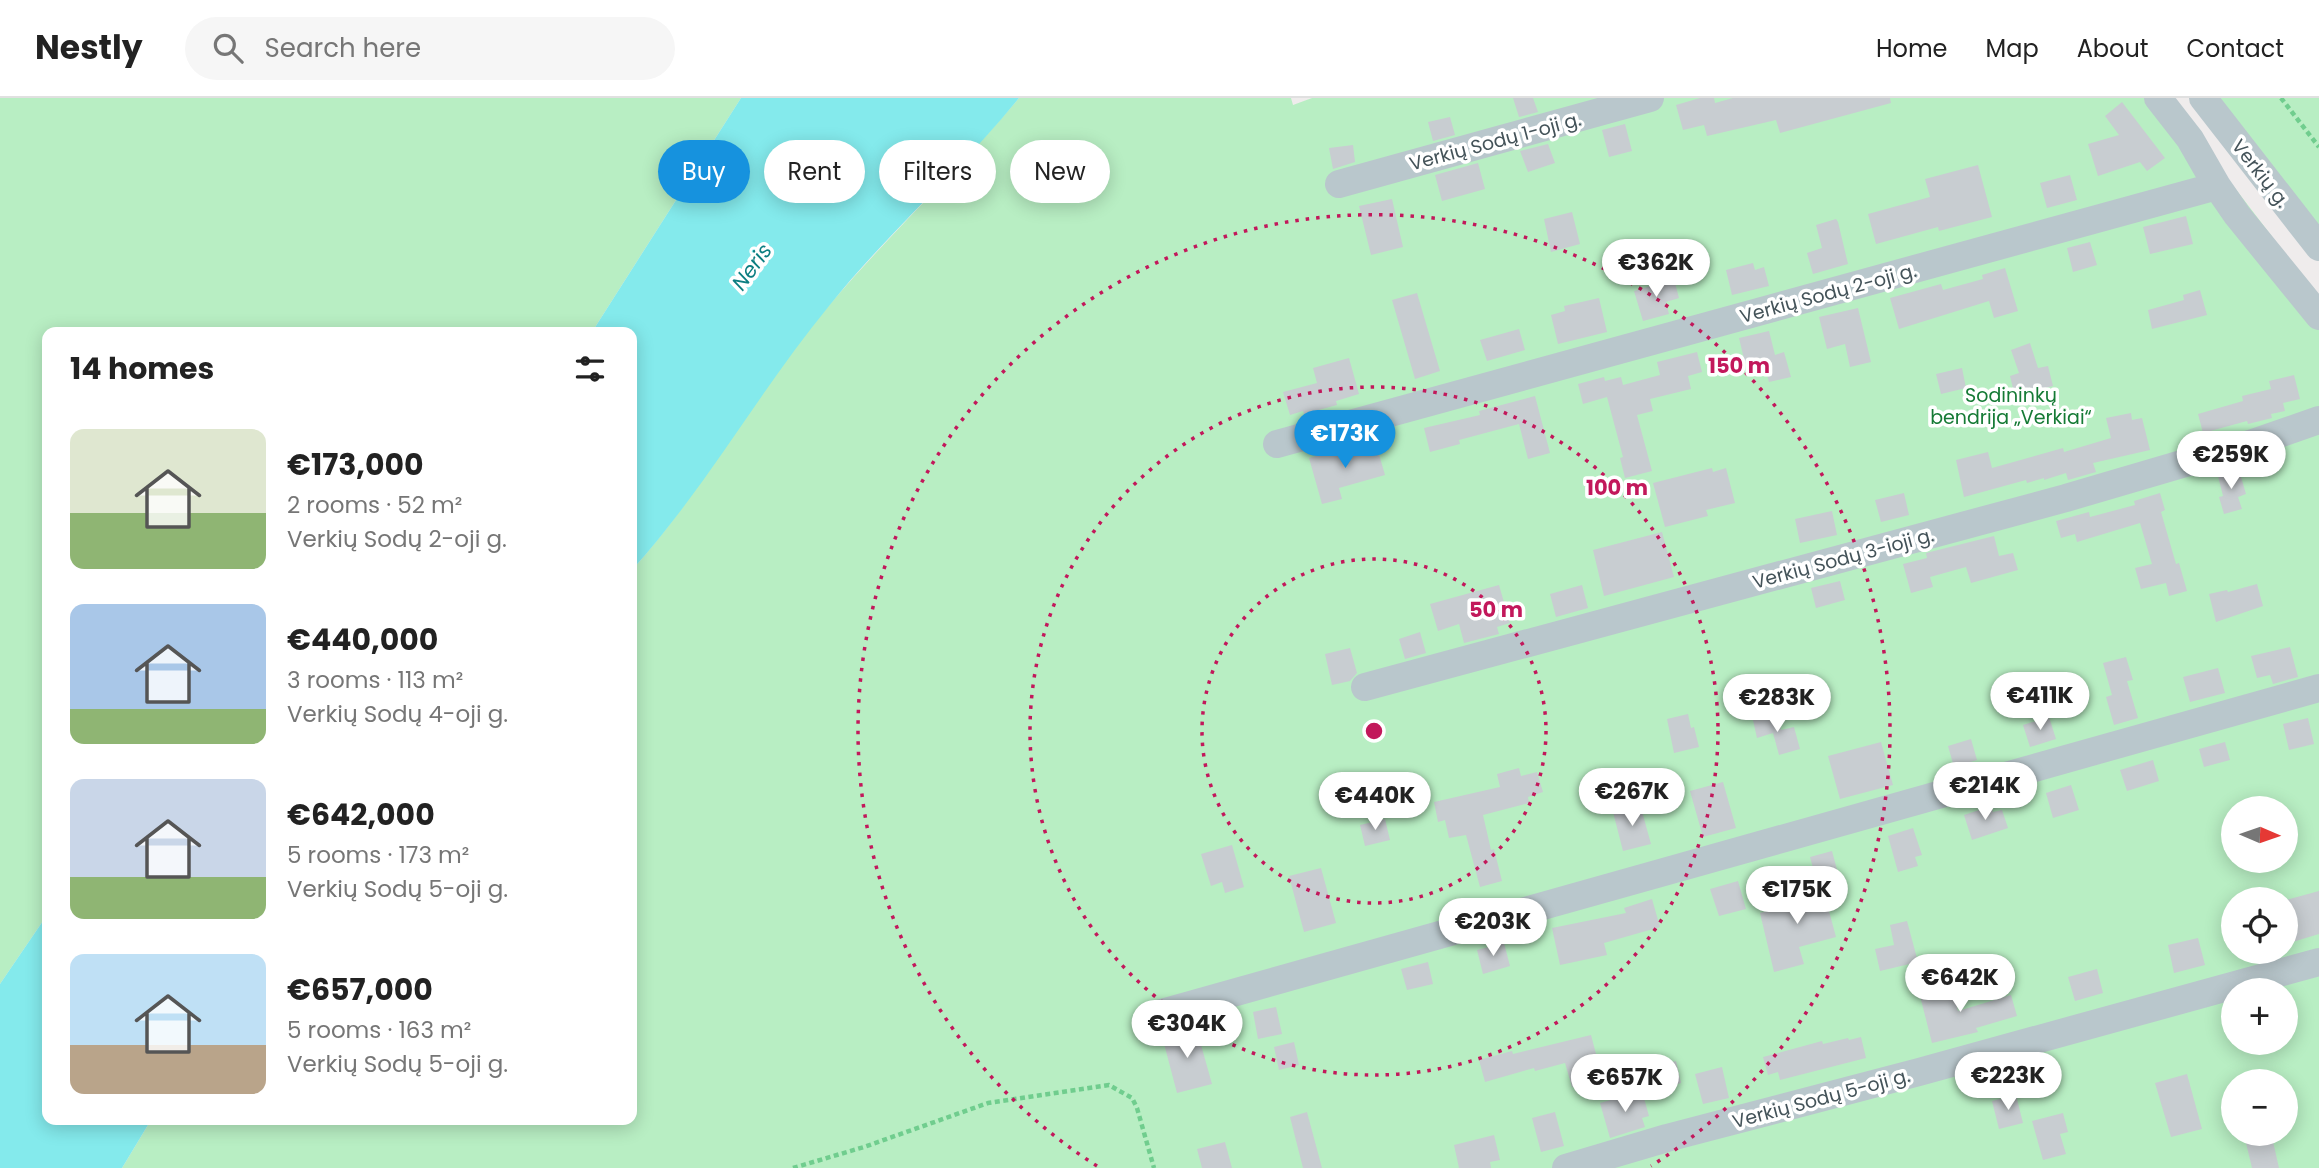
<!DOCTYPE html>
<meta charset="utf-8">
<style>
:root{--surface:#fff;--page:#f6f6f6;--text:#222;--muted:#767676;--line:#e0e0e0;--accent:#1692de}
body{margin:0;font-family:Poppins,sans-serif;background:var(--page);color:var(--text);height:100vh;display:flex;flex-direction:column;font-size:26px;white-space:nowrap}
*{box-sizing:border-box;margin:0}
p{font-size:23px;color:var(--muted)}
.icon{flex:none;width:38px;height:38px;fill:none;stroke:currentColor;stroke-width:2;stroke-linecap:round;stroke-linejoin:round}
.map{position:relative;flex:1;overflow:hidden}
.drawer{position:absolute;left:42px;top:229px;width:595px;height:798px;display:flex;flex-direction:column;background:var(--surface);border-radius:14px;box-shadow:0 4px 18px #0003}
.drawer>*{flex:none}
.banner{position:absolute;left:658px;top:42px;width:665px;height:63px;display:flex;gap:14px}
.needle{width:46px;rotate:92deg}
.buttons{position:absolute;left:2221px;top:698px;display:grid;gap:14px}
.buttons a{display:grid;place-items:center;width:77px;height:77px;border-radius:50%;background:var(--surface);box-shadow:0 4px 18px #0003;font-size:35px}
.price{position:absolute;translate:-50% -60px;padding:0 16px;border-radius:24px;background:#fff;color:#222;font-size:23px;line-height:46px;filter:drop-shadow(0 2px 4px #0008)}
.price::after{content:'';position:absolute;left:50%;top:42px;width:21px;height:16px;margin-left:-10px;background:inherit;clip-path:polygon(0 0,100% 0,50% 100%)}
.price.on{background:var(--accent);color:#fff}
ul{padding:0;list-style:none}
li{display:flex;align-items:center;gap:21px;height:175px;padding:0 28px}
li span{display:grid;place-items:center;flex:none;width:196px;height:140px;border-radius:14px;color:#555}
li>.icon{margin-inline-start:auto}
span .icon{width:84px;height:84px;fill:#fffc;stroke-width:1}
li b{font-size:30px}
h2{display:flex;justify-content:space-between;align-items:center;height:84px;padding:0 28px;font-size:30px}
.chip{padding:0 24px;border-radius:32px;background:var(--surface);box-shadow:0 4px 18px #0003;font-size:24px;line-height:63px}
.chip.on{background:var(--accent);color:#fff}
header{display:flex;align-items:center;gap:42px;box-sizing:border-box;height:98px;padding:0 35px;background:var(--surface);border-bottom:2px solid var(--line)}
header strong{font-size:33px}
nav{display:flex;gap:38px;margin-inline-start:auto;font-size:24px}
.search{width:490px;height:63px;background:var(--page);display:flex;align-items:center;gap:18px;box-sizing:border-box;padding:0 24px;border-radius:38px;color:var(--muted);font-size:26px}
.map>svg:first-child{display:block}
</style>
<header>
<strong>Nestly</strong>
<div class="search"><svg class="icon" aria-label="search" viewBox="0 0 24 24"><circle cx="10" cy="10" r="6"/><path d="M15 15l6 6"/></svg>Search here</div>
<nav><a>Home</a><a>Map</a><a>About</a><a>Contact</a></nav>
</header>
<div class="map">
<svg width="2319" height="1070" viewBox="0 0 2319 1070">
<rect width="100%" height="100%" fill="#efecec"/>
<path fill="#b8eec3" fill-rule="evenodd" d="M 0,0 L 741,0 L 592,234 L 47,234 L 47,817 L 0,886 Z
M 1019,0 L 1291,0 L 1293,7 L 1312,0 L 2166,0 L 2319,200 L 2319,1070 L 122,1070 L 151,1022 L 632,1022 L 632,472 C 694,403 739,322 795,249 C 864,160 947,85 1019,0 ZM 2233,710 L 2286,710 L 2286,763 L 2233,763 ZM 2233,802 L 2286,802 L 2286,854 L 2233,854 ZM 2233,892 L 2286,892 L 2286,945 L 2233,945 ZM 2233,984 L 2286,984 L 2286,1036 L 2233,1036 Z
M 2219,0 L 2319,0 L 2319,128 Z"/>
<path fill="#84eaec" d="M 741,0 L 1019,0 C 960,73 888,134 829,208 C 759,293 706,390 632,472 L 632,234 L 592,234 Z
M 47,817 L 47,1022 L 151,1022 L 122,1070 L 0,1070 L 0,886 Z"/>
<path fill="#c8cdd1" d="M 1513,0 L 1533,0 L 1538,14 L 1519,19 Z
M 1700,0 L 1714,0 L 1715,5 L 1733,0 L 1890,0 L 1891,5 L 1780,35 L 1776,22 L 1707,38 L 1704,27 L 1683,32 L 1676,7 Z
M 2122,4 L 2165,60 L 2147,73 L 2140,64 L 2098,78 L 2088,46 L 2119,37 L 2105,18 Z
M 1450,19 L 1455,37 L 1433,43 L 1428,24 Z
M 1625,26 L 1632,53 L 1609,59 L 1602,32 Z
M 1548,46 L 1555,65 L 1528,74 L 1520,53 Z
M 1353,47 L 1355,64 L 1333,71 L 1329,50 Z
M 1478,65 L 1485,91 L 1442,103 L 1435,77 Z
M 1978,67 L 1992,119 L 1939,133 L 1938,129 L 1876,146 L 1868,116 L 1930,99 L 1925,81 Z
M 2070,77 L 2077,102 L 2047,110 L 2040,85 Z
M 1392,101 L 1403,149 L 1371,157 L 1359,108 Z
M 1572,114 L 1580,146 L 1551,154 L 1544,121 Z
M 2186,118 L 2193,146 L 2150,156 L 2143,129 Z
M 1836,121 L 1838,124 L 1848,166 L 1813,176 L 1807,155 L 1822,150 L 1816,127 Z
M 2090,144 L 2097,167 L 2073,174 L 2067,150 Z
M 1753,165 L 1755,172 L 1764,169 L 1769,188 L 1732,197 L 1726,172 Z
M 2005,170 L 2018,213 L 1994,220 L 1989,203 L 1899,231 L 1890,200 L 1941,186 L 1943,192 L 1983,181 L 1982,177 Z
M 1674,181 L 1679,200 L 1666,204 L 1669,216 L 1643,223 L 1634,193 Z
M 2200,192 L 2207,217 L 2152,231 L 2148,212 L 2184,202 L 2183,197 Z
M 1417,195 L 1440,273 L 1415,281 L 1392,202 Z
M 1599,200 L 1607,234 L 1558,246 L 1551,217 L 1565,213 L 1564,208 Z
M 1858,210 L 1871,264 L 1850,269 L 1845,246 L 1827,251 L 1819,219 Z
M 1519,231 L 1525,252 L 1487,263 L 1480,242 Z
M 1769,233 L 1775,257 L 1784,254 L 1791,279 L 1769,284 L 1762,260 L 1745,265 L 1739,240 Z
M 2030,245 L 2038,270 L 2048,268 L 2053,288 L 2033,293 L 2034,298 L 2016,303 L 2010,278 L 2019,275 L 2011,252 Z
M 1697,254 L 1702,274 L 1688,278 L 1691,291 L 1650,301 L 1653,313 L 1637,317 L 1652,373 L 1625,380 L 1620,360 L 1623,359 L 1607,299 L 1583,306 L 1578,286 L 1604,279 L 1605,283 L 1621,279 L 1623,287 L 1660,277 L 1657,264 Z
M 1349,260 L 1359,296 L 1336,303 L 1337,307 L 1304,316 L 1303,313 L 1290,317 L 1283,294 L 1317,285 L 1313,270 Z
M 1962,270 L 1966,290 L 1941,296 L 1936,276 Z
M 2294,277 L 2300,301 L 2283,305 L 2285,313 L 2271,316 L 2272,320 L 2248,326 L 2247,323 L 2203,335 L 2198,316 L 2243,303 L 2242,298 L 2271,291 L 2269,283 Z
M 1535,298 L 1550,355 L 1528,361 L 1519,326 L 1459,342 L 1460,346 L 1430,354 L 1424,330 L 1480,317 L 1479,313 Z
M 2131,315 L 2132,322 L 2142,320 L 2150,352 L 2093,365 L 2096,374 L 2068,382 L 2066,375 L 2044,382 L 2044,380 L 2027,385 L 2026,382 L 1964,399 L 1956,362 L 1988,354 L 1992,370 L 2063,350 L 2064,354 L 2111,340 L 2106,320 Z
M 1376,346 L 1385,377 L 1339,390 L 1342,401 L 1322,406 L 1309,360 L 1355,347 L 1356,352 Z
M 1712,370 L 1713,374 L 1726,370 L 1735,405 L 1706,412 L 1708,418 L 1665,429 L 1653,385 Z
M 2239,372 L 2246,396 L 2238,399 L 2242,411 L 2224,416 L 2219,399 L 2223,398 L 2218,378 Z
M 1904,395 L 1909,417 L 1881,424 L 1875,402 Z
M 2160,395 L 2165,412 L 2161,414 L 2176,466 L 2179,465 L 2187,493 L 2169,498 L 2166,485 L 2141,491 L 2135,470 L 2152,466 L 2140,425 L 2077,444 L 2075,436 L 2061,440 L 2056,423 L 2089,414 L 2090,419 L 2135,407 L 2134,403 Z
M 1832,413 L 1837,437 L 1800,445 L 1795,421 Z
M 1662,434 L 1674,479 L 1604,498 L 1593,452 Z
M 1994,438 L 1999,458 L 2013,455 L 2018,472 L 1971,485 L 1966,469 L 1930,479 L 1933,489 L 1911,495 L 1903,466 L 1927,460 L 1926,455 Z
M 1840,483 L 1845,502 L 1816,510 L 1811,490 Z
M 2257,486 L 2263,508 L 2216,524 L 2209,496 L 2227,492 L 2228,494 Z
M 1499,487 L 1510,525 L 1497,529 L 1499,536 L 1464,545 L 1459,526 L 1438,533 L 1430,506 Z
M 1582,487 L 1588,510 L 1556,519 L 1550,496 Z
M 1420,534 L 1426,555 L 1405,561 L 1399,541 Z
M 2290,549 L 2298,579 L 2273,586 L 2270,577 L 2257,580 L 2251,558 Z
M 1350,550 L 1357,575 L 1350,583 L 1332,587 L 1325,556 Z
M 2126,559 L 2133,582 L 2127,583 L 2138,620 L 2114,627 L 2106,599 L 2112,597 L 2103,565 Z
M 2218,570 L 2225,595 L 2190,604 L 2183,579 Z
M 1688,616 L 1691,630 L 1694,629 L 1699,649 L 1674,655 L 1667,621 Z
M 1777,616 L 1781,632 L 1794,629 L 1800,651 L 1779,657 L 1773,635 L 1757,640 L 1753,622 Z
M 2049,619 L 2056,641 L 2030,649 L 2023,627 Z
M 2308,620 L 2314,646 L 2289,652 L 2283,626 Z
M 1971,641 L 1977,662 L 1954,669 L 1948,648 Z
M 1881,644 L 1893,687 L 1840,701 L 1828,658 Z
M 2225,644 L 2230,662 L 2204,669 L 2199,651 Z
M 2153,662 L 2159,683 L 2127,693 L 2120,672 Z
M 1519,670 L 1521,678 L 1537,674 L 1543,694 L 1528,699 L 1529,705 L 1483,717 L 1491,752 L 1494,751 L 1502,783 L 1480,789 L 1466,737 L 1449,740 L 1445,722 L 1438,724 L 1434,704 L 1500,689 L 1497,676 Z
M 1723,684 L 1736,730 L 1703,739 L 1690,693 Z
M 2071,687 L 2079,712 L 2053,720 L 2046,695 Z
M 1640,706 L 1651,746 L 1623,753 L 1613,714 Z
M 1991,708 L 1993,714 L 2002,712 L 2008,730 L 1972,742 L 1964,717 Z
M 1385,721 L 1390,742 L 1365,748 L 1360,727 Z
M 1913,730 L 1922,757 L 1915,759 L 1918,768 L 1898,774 L 1888,738 Z
M 1232,747 L 1244,789 L 1225,795 L 1222,784 L 1211,788 L 1201,756 Z
M 1832,753 L 1839,779 L 1817,785 L 1810,759 Z
M 1321,770 L 1336,825 L 1304,834 L 1289,778 Z
M 1738,783 L 1746,811 L 1719,818 L 1710,791 Z
M 1822,787 L 1836,839 L 1799,849 L 1804,866 L 1774,874 L 1760,815 L 1783,809 L 1780,798 Z
M 2319,793 L 2319,836 L 2286,846 L 2286,802 Z
M 1652,801 L 1660,829 L 1604,845 L 1607,857 L 1560,867 L 1552,830 L 1626,815 L 1624,810 Z
M 1907,823 L 1918,864 L 1880,873 L 1875,851 L 1894,847 L 1890,827 Z
M 2198,840 L 2205,867 L 2174,875 L 2168,847 Z
M 1504,845 L 1510,868 L 1483,876 L 1477,852 Z
M 1428,864 L 1433,886 L 1407,892 L 1401,871 Z
M 2097,871 L 2103,895 L 2075,903 L 2068,879 Z
M 1952,886 L 1958,913 L 2011,897 L 2017,918 L 1976,930 L 1978,934 L 1932,945 L 1919,894 Z
M 1276,909 L 1282,936 L 1258,941 L 1253,914 Z
M 1196,929 L 1212,986 L 1177,995 L 1162,938 Z
M 1591,937 L 1600,971 L 1607,970 L 1613,992 L 1590,997 L 1587,985 L 1572,989 L 1565,965 L 1535,973 L 1534,970 L 1485,984 L 1479,962 L 1512,953 L 1513,956 Z
M 1861,939 L 1866,960 L 1780,982 L 1778,974 L 1768,977 L 1763,959 L 1822,943 L 1823,946 L 1848,940 L 1849,942 Z
M 1294,944 L 1299,967 L 1279,972 L 1274,949 Z
M 1676,963 L 1681,985 L 1653,993 L 1647,972 Z
M 1722,969 L 1729,1000 L 1703,1006 L 1695,976 Z
M 2187,976 L 2202,1031 L 2171,1039 L 2155,985 Z
M 1642,993 L 1649,1018 L 1642,1020 L 1645,1029 L 1610,1040 L 1600,1005 Z
M 2016,997 L 2023,1025 L 1999,1031 L 1992,1003 Z
M 1307,1014 L 1322,1070 L 1303,1070 L 1290,1019 Z
M 1555,1014 L 1564,1048 L 1541,1054 L 1532,1020 Z
M 2063,1015 L 2068,1034 L 2060,1036 L 2066,1056 L 2043,1062 L 2032,1023 Z
M 1494,1037 L 1500,1062 L 1490,1064 L 1491,1070 L 1459,1070 L 1454,1047 Z
M 2272,1039 L 2279,1070 L 2252,1070 L 2246,1045 Z
M 1225,1044 L 1232,1070 L 1202,1070 L 1197,1051 Z"/>
<g fill="none" stroke-linecap="round" stroke-linejoin="round">
<path stroke="#70cd8e" stroke-width="4.5" stroke-dasharray="5 3.5" stroke-linecap="butt" d="M 2281,0 L 2319,49
M 793,1070 L 864,1049 L 988,1005 L 1109,987 L 1132,1000 L 1137,1010 L 1154,1070"/>
<path stroke="#b9c7cc" stroke-width="28" d="M 2158,0 L 2190,41 L 2217,88 L 2237,117 L 2319,218
M 2203,0 L 2319,149
M 1339,86 L 1650,0
M 1277,346 L 2217,88
M 1365,589 L 2066,400 L 2250,346 L 2319,322
M 1151,918 L 2319,590
M 1566,1070 L 1667,1040 L 1919,974 L 2319,864"/>
</g>
<g fill="none" stroke="#c2185b" stroke-width="3.5" stroke-dasharray="3.5 7">
<circle cx="1374" cy="633" r="172"/>
<circle cx="1374" cy="633" r="344"/>
<path d="M1097 1068A516 516 0 1 1 1651 1068"/>
</g>
<g text-anchor="middle" stroke-width="7" stroke-linejoin="round" paint-order="stroke">
<g font-size="19" fill="#445359" stroke="#fff">
<text transform="translate(1495 43) rotate(-15)" y="7">Verkių Sodų 1-oji g.</text>
<text transform="translate(2261 75) rotate(52)" y="7">Verkių g.</text>
<text transform="translate(1828 195) rotate(-15)" y="7">Verkių Sodų 2-oji g.</text>
<text transform="translate(1843 460) rotate(-15)" y="7">Verkių Sodų 3-ioji g.</text>
<text transform="translate(1821 1000) rotate(-15)" y="7">Verkių Sodų 5-oji g.</text>
</g>
<g font-size="19" fill="#157a35" stroke="#fff">
<text x="2011" y="304">Sodininkų<tspan x="2011" dy="22">bendrija „Verkiai“</tspan></text>
</g>
<g font-size="21" font-style="italic" fill="#0c7e81" stroke="#fff">
<text transform="translate(752 169) rotate(-54)" y="7">Neris</text>
</g>
</g>
<circle cx="1374" cy="633" r="10" fill="#c2185b" stroke="#fff" stroke-width="3.5"/>
<g font-size="21" text-anchor="middle" font-weight="bold" fill="#c2185b" stroke="#fff" stroke-width="7" stroke-linejoin="round" paint-order="stroke">
<text x="1739" y="275">150 m</text>
<text x="1617" y="397">100 m</text>
<text x="1496" y="519">50 m</text>
</g>
</svg>
<div class="buttons">
<a><svg class="needle" viewBox="-14 -14 28 28"><path d="M0-13l5 13h-10z" fill="#e53935"/><path d="M0 13l5-13h-10z" fill="#767676"/></svg></a>
<a><svg class="icon" aria-label="locate" viewBox="0 0 24 24"><circle cx="12" cy="12" r="6"/><path d="M12 2v4M12 18v4M2 12h4M18 12h4"/></svg></a>
<a>+</a>
<a>−</a>
</div>
<b class="price" style="left:1656px;top:201px">€362K</b>
<b class="price on" style="left:1345px;top:372px">€173K</b>
<b class="price" style="left:2231px;top:393px">€259K</b>
<b class="price" style="left:2040px;top:634px">€411K</b>
<b class="price" style="left:1777px;top:636px">€283K</b>
<b class="price" style="left:1985px;top:724px">€214K</b>
<b class="price" style="left:1632px;top:730px">€267K</b>
<b class="price" style="left:1375px;top:734px">€440K</b>
<b class="price" style="left:1797px;top:828px">€175K</b>
<b class="price" style="left:1493px;top:860px">€203K</b>
<b class="price" style="left:1960px;top:916px">€642K</b>
<b class="price" style="left:1187px;top:962px">€304K</b>
<b class="price" style="left:2008px;top:1014px">€223K</b>
<b class="price" style="left:1625px;top:1016px">€657K</b>
<div class="banner">
<a class="chip on">Buy</a>
<a class="chip">Rent</a>
<a class="chip">Filters</a>
<a class="chip">New</a>
</div>
<section class="drawer">
<h2>14 homes<svg class="icon" aria-label="filters" viewBox="0 0 24 24"><path d="M4 7h16M4 17h16"/><circle cx="9" cy="7" r="2"/><circle cx="15" cy="17" r="2"/></svg></h2>
<ul>
<li><span style="background:linear-gradient(#dfe7d0 60%,#8fb573 0)"><svg class="icon" aria-label="home" viewBox="0 0 24 24"><path d="M3 11l9-7 9 7M6 9v11h12V9"/></svg></span><div><b>€173,000</b><p>2 rooms · 52 m²</p><p>Verkių Sodų 2-oji g.</p></div></li>
<li><span style="background:linear-gradient(#a9c7e8 75%,#8fb573 0)"><svg class="icon" aria-label="home" viewBox="0 0 24 24"><path d="M3 11l9-7 9 7M6 9v11h12V9"/></svg></span><div><b>€440,000</b><p>3 rooms · 113 m²</p><p>Verkių Sodų 4-oji g.</p></div></li>
<li><span style="background:linear-gradient(#c9d6e8 70%,#8fb573 0)"><svg class="icon" aria-label="home" viewBox="0 0 24 24"><path d="M3 11l9-7 9 7M6 9v11h12V9"/></svg></span><div><b>€642,000</b><p>5 rooms · 173 m²</p><p>Verkių Sodų 5-oji g.</p></div></li>
<li><span style="background:linear-gradient(#bfe0f5 65%,#b9a48a 0)"><svg class="icon" aria-label="home" viewBox="0 0 24 24"><path d="M3 11l9-7 9 7M6 9v11h12V9"/></svg></span><div><b>€657,000</b><p>5 rooms · 163 m²</p><p>Verkių Sodų 5-oji g.</p></div></li>
</ul>
</section>
</div>
